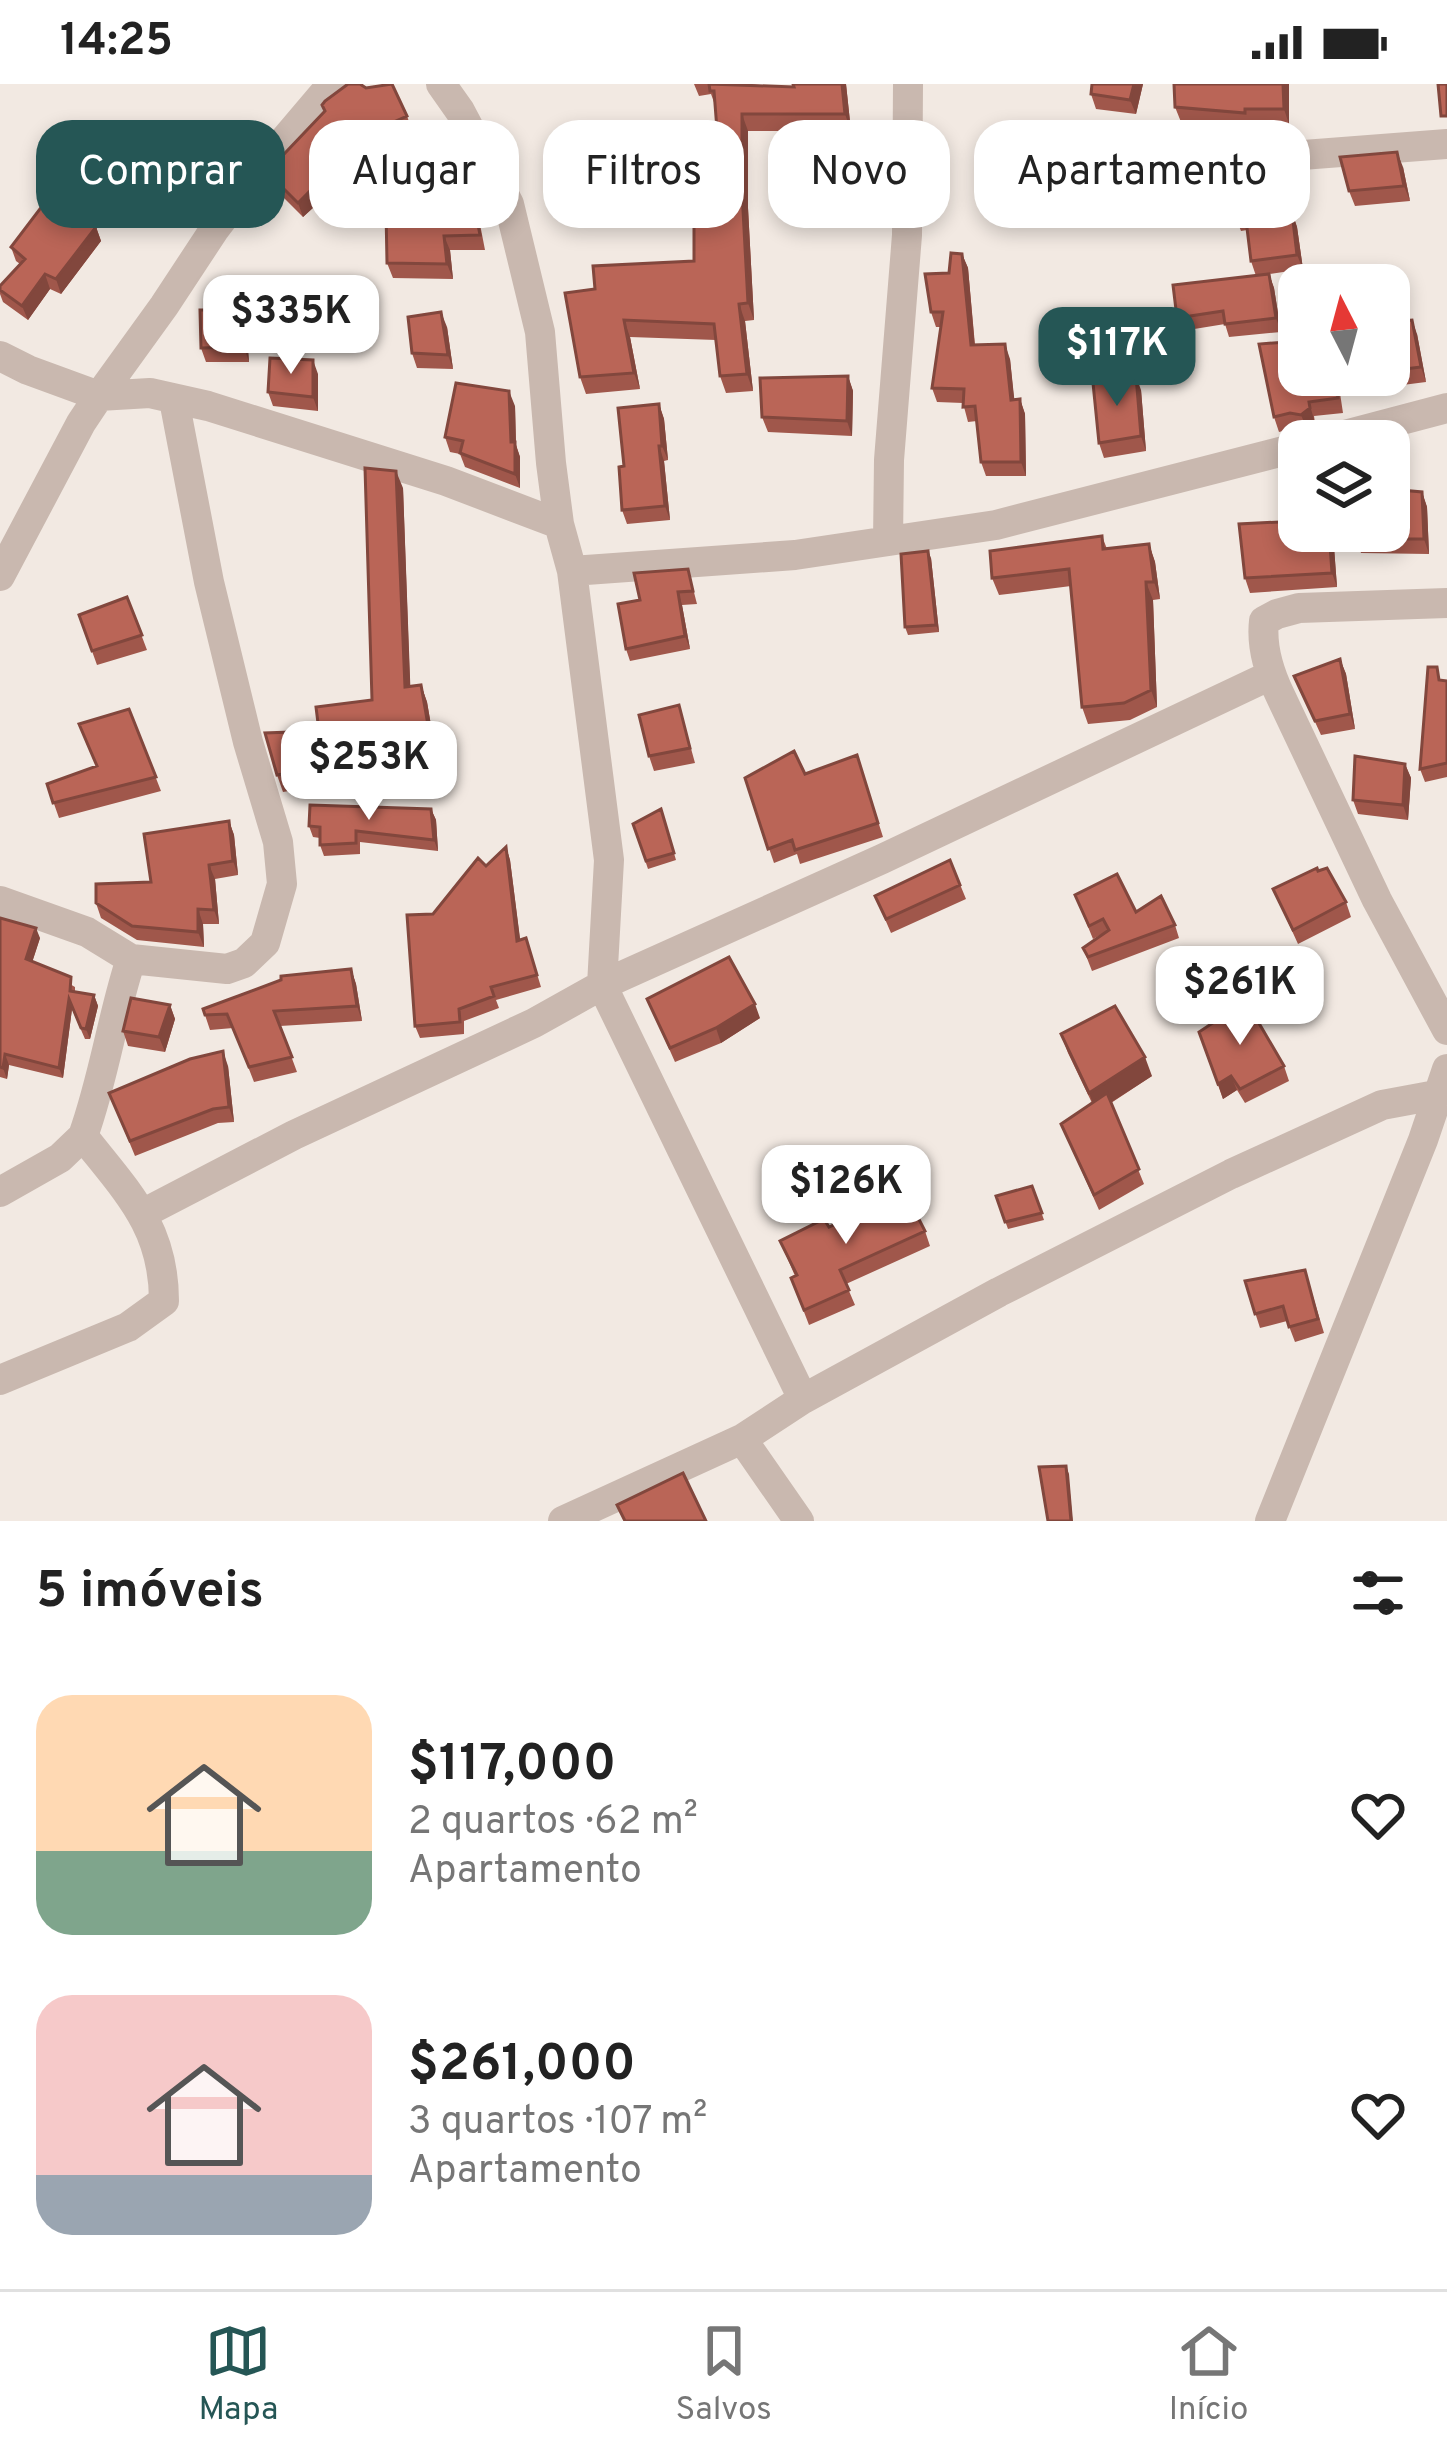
<!DOCTYPE html>
<html lang="pt">
<meta charset="utf-8">
<style>
:root{--surface:#fff;--page:#f6f6f6;--text:#222;--muted:#767676;--line:#e0e0e0;--accent:#255655}
body{margin:0;font-family:Overpass,sans-serif;background:var(--page);color:var(--text);height:100vh;display:flex;flex-direction:column;font-size:45px;white-space:nowrap}
*{box-sizing:border-box;margin:0}
p{font-size:39px;color:var(--muted)}
.icon{flex:none;width:66px;height:66px;fill:none;stroke:currentColor;stroke-width:2;stroke-linecap:round;stroke-linejoin:round}
.map{position:relative;height:1437px;overflow:hidden}
.sheet{display:flex;flex-direction:column;background:var(--surface);flex:1}
.sheet>*{flex:none}
.top-card{position:absolute;left:36px;top:36px;width:1377px;height:108px;display:flex;gap:24px}
.needle{width:78px;rotate:354deg}
.tools{position:absolute;left:1278px;top:180px;display:grid;gap:24px}
.tools a{display:grid;place-items:center;width:132px;height:132px;border-radius:24px;background:var(--surface);box-shadow:0 6px 18px #0003;font-size:60px}
.price{position:absolute;translate:-50% -102px;padding:0 27px;border-radius:24px;background:#fff;color:#222;font-size:39px;line-height:78px;filter:drop-shadow(0 3px 6px #0008)}
.price::after{content:'';position:absolute;left:50%;top:72px;width:36px;height:27px;margin-left:-18px;background:inherit;clip-path:polygon(0 0,100% 0,50% 100%)}
.price.on{background:var(--accent);color:#fff}
ul{padding:0;list-style:none}
li{display:flex;align-items:center;gap:36px;height:300px;padding:0 36px}
li span{display:grid;place-items:center;flex:none;width:336px;height:240px;border-radius:36px;color:#555}
li>.icon{margin-inline-start:auto}
span .icon{width:144px;height:144px;fill:#fffc;stroke-width:1}
li b{font-size:51px}
h2{display:flex;justify-content:space-between;align-items:center;height:144px;padding:0 36px;font-size:51px}
.chip{padding:0 42px;border-radius:36px;background:var(--surface);box-shadow:0 6px 18px #0003;font-size:42px;line-height:108px}
.chip.on{background:var(--accent);color:#fff}
.status{display:flex;justify-content:space-between;align-items:center;height:84px;padding:0 60px;background:var(--surface);direction:ltr}
.status svg{height:33px;fill:currentColor}
.tab-bar{display:flex;justify-content:space-around;align-items:center;height:168px;border-top:3px solid var(--line);background:var(--surface);font-size:33px;color:var(--muted)}
.tab-bar a{display:grid;justify-items:center;gap:6px}
.tab-bar .on{color:var(--accent)}
.map>svg:first-child{display:block}
</style>
<div class="status"><b>14:25</b><svg viewBox="0 0 49 12"><path d="M0 12V9h3v3zM5 12V6h3v6zM10 12V3h3v9zM15 12V0h3v12zM26 1h20v11H26zM47 4h2v5h-2z"/></svg></div>
<div class="map">
<svg width="1447" height="1437" viewBox="0 0 1447 1437">
<rect width="100%" height="100%" fill="#f2e9e2"/>
<g fill="none" stroke-linecap="round" stroke-linejoin="round">
<path stroke="#c9b8af" stroke-width="30" d="M 441,0 L 460,27 L 509,120 L 540,248 L 551,379 L 559,440 L 572,487 L 609,776 L 602,901 L 803,1315
M 1048,58 L 1201,75 L 1263,74 L 1447,60
M 0,272 L 28,286 L 99,312 L 150,309 L 208,322 L 446,397 L 559,440
M 1322,357 L 1447,324
M 888,457 L 889,376 L 907,151 L 908,0
M 572,487 L 795,471 L 996,441 L 1299,363
M 0,492 L 81,339 L 99,312 L 164,222 L 214,146 L 265,79 L 332,0
M 1447,519 L 1299,524 L 1277,530 L 1264,537 C 1261,563 1269,588 1280,611 L 1377,816 L 1447,946
M 0,817 L 87,848 L 131,875 L 227,885 L 244,879 L 265,859 L 282,800 L 278,758 L 248,658 L 209,498 L 174,316
M 0,1108 L 60,1074 L 83,1052
M 144,1129 L 294,1051 L 534,939 L 602,901 L 882,775 L 1271,591
M 0,1296 L 128,1243 L 164,1217 C 164,1142 126,1107 83,1052 C 104,994 112,933 131,875
M 742,1355 L 799,1437
M 563,1437 L 742,1355 L 803,1315 L 999,1208 L 1231,1090 L 1382,1021 L 1436,1011
M 1270,1437 L 1423,1056 L 1447,985"/>
</g>
<path fill="#a0574b" d="M 694,0 L 745,0 L 794,3 L 793,0 L 846,0 L 851,47 L 748,47 L 748,124 L 754,236 L 745,237 L 753,307 L 726,309 L 720,292 L 716,256 L 630,253 L 640,305 L 586,310 L 580,293 L 595,205 L 694,177 L 719,108 L 715,21 L 711,10 L 699,12 Z
M 1143,0 L 1136,30 L 1096,25 L 1091,10 Z
M 1289,0 L 1289,40 L 1250,40 L 1250,43 L 1181,38 L 1175,23 Z
M 407,32 L 412,46 L 402,51 L 417,86 L 322,126 L 315,122 L 303,133 L 273,103 L 267,88 Z
M 1095,72 L 1101,86 L 1098,135 L 1056,135 L 1051,121 Z
M 1403,83 L 1410,117 L 1355,122 L 1349,107 Z
M 1259,94 L 1265,133 L 1292,128 L 1297,143 L 1303,185 L 1256,192 L 1251,177 L 1247,146 L 1241,147 L 1235,132 Z
M 888,104 L 888,126 L 870,127 L 872,142 L 843,144 L 838,131 L 815,133 L 809,119 Z
M 479,135 L 485,166 L 450,166 L 453,195 L 393,194 L 387,179 Z
M 96,143 L 101,157 L 61,210 L 50,205 L 28,236 L 3,218 L 0,210 L 0,202 L 20,180 L 16,177 L 11,163 Z
M 962,170 L 968,184 L 975,261 L 1010,275 L 1014,316 L 1020,315 L 1025,330 L 1026,392 L 986,392 L 981,378 L 977,337 L 968,338 L 963,319 L 937,318 L 932,304 L 941,243 L 936,243 L 931,228 L 949,189 Z
M 1269,190 L 1274,204 L 1281,248 L 1229,253 L 1225,240 L 1182,247 L 1177,234 Z
M 1389,238 L 1417,250 L 1426,298 L 1340,309 L 1343,329 L 1314,332 L 1315,339 L 1307,345 L 1295,344 L 1279,348 L 1274,333 L 1299,291 L 1389,291 Z
M 246,241 L 249,278 L 206,278 L 201,264 Z
M 447,243 L 453,285 L 417,284 L 412,269 Z
M 318,290 L 318,327 L 273,322 L 268,308 Z
M 848,292 L 853,307 L 852,352 L 768,348 L 762,333 Z
M 1141,306 L 1146,367 L 1104,374 L 1099,359 Z
M 659,320 L 664,335 L 668,376 L 664,377 L 670,436 L 627,440 L 622,426 Z
M 515,322 L 516,361 L 520,373 L 520,404 L 465,383 L 460,370 L 450,368 L 445,353 Z
M 403,404 L 410,602 L 421,601 L 427,618 L 438,682 L 283,708 L 277,691 L 319,647 L 372,616 Z
M 1422,408 L 1427,423 L 1429,470 L 1361,469 L 1356,455 Z
M 1333,450 L 1337,503 L 1250,509 L 1245,494 Z
M 1102,452 L 1107,465 L 1149,460 L 1155,478 L 1160,515 L 1153,516 L 1157,623 L 1130,636 L 1088,640 L 1082,623 L 1071,502 L 999,511 L 992,494 Z
M 931,474 L 939,548 L 908,551 L 905,543 Z
M 688,485 L 697,520 L 682,521 L 690,565 L 630,577 L 626,565 L 640,516 Z
M 127,513 L 147,566 L 97,581 L 79,531 Z
M 1340,575 L 1346,590 L 1355,645 L 1321,651 L 1294,592 Z
M 1441,596 L 1447,597 L 1447,693 L 1425,698 L 1420,685 Z
M 679,621 L 695,679 L 654,687 L 649,672 Z
M 129,625 L 161,707 L 59,734 L 47,700 L 97,682 Z
M 857,671 L 883,753 L 800,780 L 797,770 L 774,779 L 745,694 L 805,690 Z
M 1405,680 L 1411,694 L 1408,736 L 1358,730 L 1353,716 Z
M 431,725 L 436,736 L 438,767 L 360,758 L 360,770 L 324,772 L 320,761 L 320,754 L 313,753 L 309,742 Z
M 661,725 L 676,776 L 648,785 L 633,740 Z
M 229,737 L 234,751 L 238,791 L 215,795 L 219,840 L 203,840 L 204,863 L 137,856 L 101,834 L 96,819 L 151,798 Z
M 506,763 L 510,776 L 520,856 L 526,854 L 541,903 L 496,916 L 499,924 L 464,937 L 464,950 L 420,954 L 415,942 L 433,830 Z
M 950,776 L 966,815 L 891,849 L 875,812 Z
M 1318,787 L 1346,818 L 1351,833 L 1298,860 L 1273,805 Z
M 1075,811 L 1175,841 L 1179,854 L 1092,887 L 1083,864 L 1102,850 L 1093,855 Z
M 0,834 L 40,854 L 32,878 L 75,903 L 75,908 L 94,911 L 98,922 L 90,955 L 85,955 L 72,925 L 63,994 L 9,981 L 7,995 L 0,993 Z
M 351,885 L 356,900 L 362,937 L 280,942 L 297,988 L 254,998 L 233,944 L 210,946 L 205,931 Z
M 647,915 L 760,934 L 721,959 L 675,978 Z
M 170,921 L 175,935 L 165,968 L 128,962 L 123,947 Z
M 1199,948 L 1284,982 L 1289,997 L 1245,1019 L 1237,1006 L 1223,1015 Z
M 1061,950 L 1152,992 L 1111,1019 L 1144,1100 L 1099,1126 L 1061,1040 L 1092,1019 L 1068,969 Z
M 228,982 L 234,1038 L 218,1039 L 135,1072 L 109,1009 Z
M 1032,1102 L 1044,1136 L 1008,1145 L 996,1112 Z
M 829,1143 L 925,1147 L 930,1162 L 846,1200 L 855,1221 L 809,1241 L 791,1194 L 795,1192 L 780,1157 Z
M 1305,1186 L 1324,1249 L 1295,1258 L 1287,1237 L 1260,1244 L 1245,1197 Z"/>
<path fill="#82473d" d="M 842,0 L 846,0 L 851,47 L 845,30 Z
M 1134,0 L 1143,0 L 1136,30 L 1130,16 Z
M 1283,0 L 1289,0 L 1289,40 L 1284,25 Z
M 742,30 L 748,47 L 748,124 L 754,236 L 748,219 L 742,107 Z
M 1397,68 L 1403,83 L 1410,117 L 1404,102 Z
M 1095,72 L 1101,86 L 1098,135 L 1093,120 Z
M 1253,79 L 1259,94 L 1267,144 L 1262,129 Z
M 883,90 L 888,104 L 888,126 L 882,111 Z
M 310,107 L 315,122 L 303,133 L 298,119 Z
M 1292,128 L 1297,143 L 1303,185 L 1297,171 Z
M 96,143 L 101,157 L 61,210 L 56,195 Z
M 444,152 L 450,166 L 453,195 L 447,180 Z
M 962,170 L 968,184 L 976,276 L 971,261 Z
M 45,190 L 50,205 L 28,236 L 22,222 Z
M 1269,190 L 1274,204 L 1281,248 L 1276,234 Z
M 739,220 L 745,237 L 753,307 L 747,290 Z
M 240,226 L 246,241 L 249,278 L 244,263 Z
M 441,228 L 447,243 L 453,285 L 448,271 Z
M 624,236 L 630,253 L 640,305 L 634,289 Z
M 1412,236 L 1417,250 L 1426,298 L 1421,283 Z
M 1005,260 L 1010,275 L 1016,331 L 1011,316 Z
M 313,276 L 318,290 L 318,327 L 313,313 Z
M 848,292 L 853,307 L 852,352 L 847,337 Z
M 1136,292 L 1141,306 L 1146,367 L 1141,352 Z
M 509,307 L 515,322 L 516,361 L 520,373 L 520,404 L 515,390 L 511,358 Z
M 1020,315 L 1025,330 L 1026,392 L 1021,378 Z
M 1309,318 L 1315,339 L 1307,345 L 1301,331 Z
M 659,320 L 664,335 L 668,376 L 662,362 Z
M 659,362 L 664,377 L 670,436 L 665,422 Z
M 396,387 L 403,404 L 411,620 L 405,603 Z
M 1422,408 L 1427,423 L 1429,470 L 1424,455 Z
M 1329,447 L 1333,447 L 1333,450 L 1337,503 L 1332,489 Z
M 1149,460 L 1155,478 L 1160,515 L 1154,498 Z
M 928,467 L 931,474 L 939,548 L 936,541 Z
M 1146,498 L 1153,516 L 1157,623 L 1151,606 Z
M 678,508 L 682,521 L 690,565 L 685,552 Z
M 1340,575 L 1346,590 L 1355,645 L 1350,630 Z
M 421,601 L 427,618 L 438,682 L 432,664 Z
M 1405,680 L 1411,694 L 1408,736 L 1403,721 Z
M 431,725 L 436,736 L 438,767 L 434,756 Z
M 229,737 L 234,751 L 238,791 L 233,777 Z
M 506,763 L 510,776 L 522,870 L 517,857 Z
M 209,781 L 215,795 L 219,840 L 214,826 Z
M 198,825 L 203,840 L 204,863 L 198,848 Z
M 36,844 L 40,854 L 30,885 L 26,875 Z
M 351,885 L 356,900 L 362,937 L 357,922 Z
M 94,911 L 98,922 L 90,955 L 86,945 Z
M 69,915 L 72,925 L 63,994 L 59,984 Z
M 755,920 L 760,934 L 721,959 L 716,944 Z
M 170,921 L 175,935 L 165,968 L 159,953 Z
M 223,967 L 228,982 L 234,1038 L 229,1023 Z
M 5,970 L 9,981 L 7,995 L 3,984 Z
M 1145,973 L 1152,992 L 1096,1028 L 1089,1009 Z
M 1231,992 L 1237,1006 L 1223,1015 L 1218,1000 Z
M 1066,1382 L 1069,1390 L 1073,1437 L 1071,1437 Z"/>
<path fill="#ba6557" stroke="#82473d" stroke-width="3" d="M 348,0 L 360,0 L 366,4 L 392,0 L 407,32 L 396,37 L 411,71 L 316,111 L 310,107 L 298,119 L 267,88 L 325,27 L 322,21 L 325,17 Z
M 709,0 L 794,3 L 793,0 L 842,0 L 845,30 L 742,30 L 742,107 L 748,219 L 739,220 L 747,290 L 720,292 L 714,240 L 624,236 L 634,289 L 580,293 L 565,209 L 595,205 L 593,182 L 694,177 L 694,110 L 719,108 L 709,60 L 718,59 L 714,7 L 710,7 Z
M 1092,0 L 1134,0 L 1130,16 L 1091,10 Z
M 1174,0 L 1283,0 L 1284,25 L 1245,25 L 1245,29 L 1175,23 Z
M 1438,0 L 1447,0 L 1447,32 L 1441,32 Z
M 1397,68 L 1404,102 L 1349,107 L 1340,73 Z
M 1049,70 L 1095,72 L 1093,120 L 1051,121 Z
M 1229,79 L 1253,79 L 1262,129 L 1235,132 Z
M 883,90 L 882,111 L 865,113 L 866,127 L 837,130 L 836,116 L 809,119 L 807,91 Z
M 52,109 L 96,143 L 56,195 L 45,190 L 22,222 L 0,206 L 0,202 L 25,175 L 11,163 Z
M 474,120 L 480,151 L 444,152 L 447,180 L 387,179 L 386,127 Z
M 1292,128 L 1297,171 L 1251,177 L 1246,136 Z
M 951,169 L 962,170 L 971,261 L 1005,260 L 1011,316 L 1020,315 L 1021,378 L 981,378 L 975,322 L 963,323 L 964,305 L 932,304 L 943,228 L 931,228 L 925,190 L 949,189 Z
M 1269,190 L 1276,234 L 1225,240 L 1223,227 L 1177,234 L 1173,201 Z
M 200,226 L 240,226 L 244,263 L 201,264 Z
M 441,228 L 448,271 L 412,269 L 408,233 Z
M 1412,236 L 1421,283 L 1389,287 L 1389,238 Z
M 1299,257 L 1299,291 L 1360,291 L 1335,294 L 1338,314 L 1309,318 L 1310,324 L 1301,331 L 1290,329 L 1274,333 L 1259,260 Z
M 270,274 L 313,276 L 313,313 L 268,308 Z
M 848,292 L 847,337 L 762,333 L 760,294 Z
M 1136,292 L 1141,352 L 1099,359 L 1093,299 Z
M 456,299 L 509,307 L 511,358 L 515,358 L 515,390 L 460,369 L 463,357 L 445,353 Z
M 659,320 L 662,362 L 659,362 L 665,422 L 622,426 L 619,383 L 624,382 L 618,324 Z
M 365,384 L 396,387 L 405,603 L 421,601 L 432,664 L 277,691 L 265,649 L 319,647 L 316,623 L 372,616 Z
M 1389,405 L 1422,408 L 1424,455 L 1356,455 L 1357,447 L 1389,447 Z
M 1299,437 L 1299,447 L 1329,447 L 1332,489 L 1245,494 L 1239,440 Z
M 1102,452 L 1103,465 L 1149,460 L 1154,498 L 1146,498 L 1151,606 L 1124,619 L 1082,623 L 1069,485 L 992,494 L 990,467 Z
M 928,467 L 936,541 L 905,543 L 901,470 Z
M 688,485 L 693,507 L 678,508 L 685,552 L 626,565 L 618,520 L 640,516 L 634,489 Z
M 127,513 L 142,551 L 92,567 L 79,531 Z
M 1340,575 L 1350,630 L 1315,637 L 1294,592 Z
M 1428,583 L 1437,583 L 1439,596 L 1447,597 L 1447,679 L 1420,685 Z
M 679,621 L 690,664 L 649,672 L 639,631 Z
M 129,625 L 156,693 L 53,719 L 47,700 L 97,682 L 79,640 Z
M 794,667 L 805,690 L 857,671 L 878,739 L 795,766 L 792,756 L 768,765 L 745,694 Z
M 1355,672 L 1405,680 L 1403,721 L 1353,716 Z
M 310,721 L 431,725 L 434,756 L 356,747 L 356,759 L 320,761 L 320,743 L 309,742 Z
M 661,725 L 674,769 L 646,777 L 633,740 Z
M 229,737 L 233,777 L 209,781 L 214,826 L 198,825 L 198,848 L 132,842 L 96,819 L 96,800 L 151,798 L 144,750 Z
M 506,763 L 517,857 L 526,854 L 537,891 L 491,903 L 494,912 L 459,925 L 460,938 L 415,942 L 407,831 L 433,830 L 478,774 L 486,782 Z
M 950,776 L 960,801 L 886,835 L 875,812 Z
M 1317,784 L 1318,787 L 1327,784 L 1346,818 L 1293,846 L 1273,805 Z
M 1117,790 L 1136,828 L 1161,812 L 1175,841 L 1088,873 L 1083,864 L 1109,846 L 1103,835 L 1089,842 L 1075,811 Z
M 0,834 L 36,844 L 26,875 L 71,893 L 70,907 L 94,911 L 86,945 L 81,944 L 69,915 L 59,984 L 5,970 L 3,984 L 0,983 Z
M 729,873 L 755,920 L 716,944 L 670,964 L 647,915 Z
M 351,885 L 357,922 L 274,927 L 292,973 L 249,983 L 227,930 L 205,931 L 203,925 L 281,896 L 281,892 Z
M 131,914 L 170,921 L 159,953 L 123,947 Z
M 1246,917 L 1284,982 L 1240,1005 L 1231,992 L 1218,1000 L 1199,948 Z
M 1115,922 L 1145,973 L 1089,1009 L 1061,950 Z
M 223,967 L 229,1023 L 213,1025 L 130,1057 L 109,1009 L 190,975 Z
M 1107,1009 L 1139,1085 L 1094,1111 L 1061,1040 Z
M 1032,1102 L 1042,1129 L 1005,1138 L 996,1112 Z
M 905,1108 L 925,1147 L 840,1186 L 849,1206 L 804,1226 L 791,1194 L 797,1191 L 780,1157 L 824,1135 L 829,1143 Z
M 1305,1186 L 1318,1235 L 1289,1243 L 1283,1222 L 1255,1230 L 1245,1197 Z
M 1066,1382 L 1071,1437 L 1048,1437 L 1039,1383 Z
M 683,1389 L 706,1437 L 625,1437 L 617,1421 Z"/>
</svg>
<div class="tools">
<a><svg class="needle" viewBox="-14 -14 28 28"><path d="M0-13l5 13h-10z" fill="#e53935"/><path d="M0 13l5-13h-10z" fill="#767676"/></svg></a>
<a><svg class="icon" aria-label="layers" viewBox="0 0 24 24"><path d="M12 4l9 5-9 5-9-5zM3 14l9 5 9-5"/></svg></a>
</div>
<b class="price" style="left:291px;top:293px">$335K</b>
<b class="price on" style="left:1117px;top:325px">$117K</b>
<b class="price" style="left:369px;top:739px">$253K</b>
<b class="price" style="left:1240px;top:964px">$261K</b>
<b class="price" style="left:846px;top:1163px">$126K</b>
<div class="top-card">
<a class="chip on">Comprar</a>
<a class="chip">Alugar</a>
<a class="chip">Filtros</a>
<a class="chip">Novo</a>
<a class="chip">Apartamento</a>
</div>
</div>
<section class="sheet">
<h2>5 imóveis<svg class="icon" aria-label="filters" viewBox="0 0 24 24"><path d="M4 7h16M4 17h16"/><circle cx="9" cy="7" r="2"/><circle cx="15" cy="17" r="2"/></svg></h2>
<ul>
<li><span style="background:linear-gradient(#ffd9b3 65%,#7fa58c 0)"><svg class="icon" aria-label="home" viewBox="0 0 24 24"><path d="M3 11l9-7 9 7M6 9v11h12V9"/></svg></span><div><b>$117,000</b><p>2 quartos · 62 m²</p><p>Apartamento</p></div><svg class="icon" aria-label="heart" viewBox="0 0 24 24"><path d="M12 20l-8-8c-3-5 5-10 8-4 3-6 11-1 8 4z"/></svg></li>
<li><span style="background:linear-gradient(#f6c9c9 75%,#9aa5b1 0)"><svg class="icon" aria-label="home" viewBox="0 0 24 24"><path d="M3 11l9-7 9 7M6 9v11h12V9"/></svg></span><div><b>$261,000</b><p>3 quartos · 107 m²</p><p>Apartamento</p></div><svg class="icon" aria-label="heart" viewBox="0 0 24 24"><path d="M12 20l-8-8c-3-5 5-10 8-4 3-6 11-1 8 4z"/></svg></li>
</ul>
</section>
<nav class="tab-bar">
<a class="on"><svg class="icon" aria-label="map" viewBox="0 0 24 24"><path d="M3 6l6-2 6 2 6-2v14l-6 2-6-2-6 2zM9 4v14M15 6v14"/></svg>Mapa</a>
<a><svg class="icon" aria-label="saved" viewBox="0 0 24 24"><path d="M7 4h10v16l-5-4-5 4z"/></svg>Salvos</a>
<a><svg class="icon" aria-label="home" viewBox="0 0 24 24"><path d="M3 11l9-7 9 7M6 9v11h12V9"/></svg>Início</a>
</nav>
